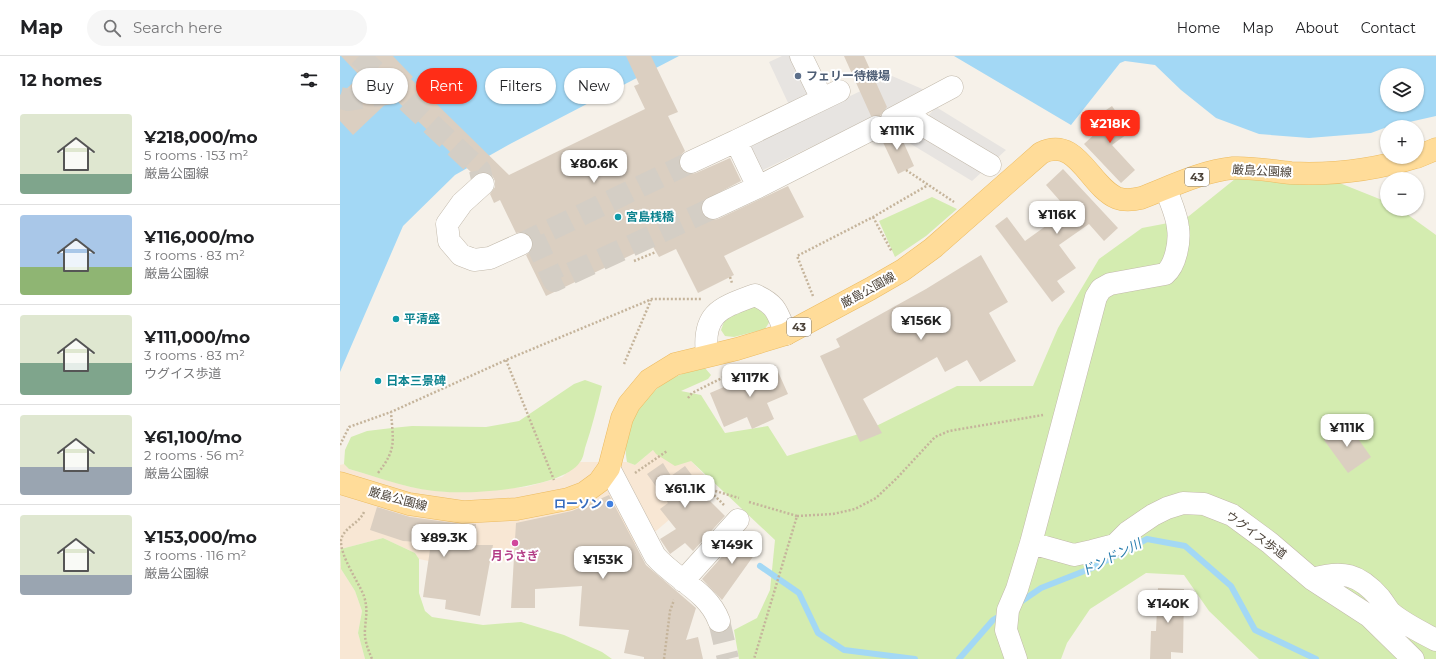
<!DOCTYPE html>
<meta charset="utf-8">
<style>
:root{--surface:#fff;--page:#f6f6f6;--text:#202124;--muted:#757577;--line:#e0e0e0;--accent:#ff2d17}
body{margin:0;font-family:Montserrat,"Noto Sans JP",sans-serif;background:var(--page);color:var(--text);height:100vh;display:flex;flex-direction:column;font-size:15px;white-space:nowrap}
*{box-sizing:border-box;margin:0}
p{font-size:13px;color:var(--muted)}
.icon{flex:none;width:22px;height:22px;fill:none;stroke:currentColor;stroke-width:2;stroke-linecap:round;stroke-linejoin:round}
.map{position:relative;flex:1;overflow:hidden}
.side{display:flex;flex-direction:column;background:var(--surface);width:340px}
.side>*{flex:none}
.banner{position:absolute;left:12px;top:12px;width:380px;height:36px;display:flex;gap:8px}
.buttons{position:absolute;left:1040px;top:12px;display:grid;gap:8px}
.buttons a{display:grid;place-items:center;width:44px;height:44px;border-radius:50%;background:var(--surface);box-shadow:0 1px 3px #0004;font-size:20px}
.price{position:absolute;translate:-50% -34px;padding:0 9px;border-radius:8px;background:#fff;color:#222;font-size:13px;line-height:26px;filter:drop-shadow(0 1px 2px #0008)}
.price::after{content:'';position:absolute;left:50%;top:24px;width:12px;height:9px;margin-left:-6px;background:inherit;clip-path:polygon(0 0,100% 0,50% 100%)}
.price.on{background:var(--accent);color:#fff}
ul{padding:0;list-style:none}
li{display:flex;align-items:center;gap:12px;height:100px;padding:0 20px}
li+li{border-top:1px solid var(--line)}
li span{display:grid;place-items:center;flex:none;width:112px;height:80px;border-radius:4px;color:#555}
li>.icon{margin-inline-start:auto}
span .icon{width:48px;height:48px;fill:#fffc;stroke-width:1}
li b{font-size:17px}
h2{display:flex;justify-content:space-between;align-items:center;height:48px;padding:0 20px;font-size:17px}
.tag{padding:0 14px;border-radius:18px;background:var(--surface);box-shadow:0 1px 3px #0004;font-size:14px;line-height:36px}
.tag.on{background:var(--accent);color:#fff}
header{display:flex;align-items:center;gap:24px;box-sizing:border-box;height:56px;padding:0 20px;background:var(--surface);border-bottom:1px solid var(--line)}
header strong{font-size:19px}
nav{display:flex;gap:22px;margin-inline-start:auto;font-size:14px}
.search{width:280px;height:36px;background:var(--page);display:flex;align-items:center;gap:10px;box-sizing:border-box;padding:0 14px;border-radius:22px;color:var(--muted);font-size:15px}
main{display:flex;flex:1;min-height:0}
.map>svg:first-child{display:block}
</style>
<header>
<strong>Map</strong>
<div class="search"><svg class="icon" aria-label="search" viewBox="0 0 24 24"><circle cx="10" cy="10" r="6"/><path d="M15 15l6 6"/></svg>Search here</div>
<nav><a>Home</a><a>Map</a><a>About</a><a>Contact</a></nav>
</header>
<main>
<section class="side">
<h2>12 homes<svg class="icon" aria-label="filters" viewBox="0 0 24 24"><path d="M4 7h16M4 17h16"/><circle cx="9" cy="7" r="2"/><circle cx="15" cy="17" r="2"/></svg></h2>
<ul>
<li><span style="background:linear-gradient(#dfe7d0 75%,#7fa58c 0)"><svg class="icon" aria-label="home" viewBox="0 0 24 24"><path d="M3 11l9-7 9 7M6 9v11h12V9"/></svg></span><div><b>¥218,000/mo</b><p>5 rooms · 153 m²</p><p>厳島公園線</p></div></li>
<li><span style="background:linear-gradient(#a9c7e8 65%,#8fb573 0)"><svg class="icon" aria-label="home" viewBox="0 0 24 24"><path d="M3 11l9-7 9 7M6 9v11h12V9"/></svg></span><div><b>¥116,000/mo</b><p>3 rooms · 83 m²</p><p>厳島公園線</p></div></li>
<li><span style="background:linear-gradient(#dfe7d0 60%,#7fa58c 0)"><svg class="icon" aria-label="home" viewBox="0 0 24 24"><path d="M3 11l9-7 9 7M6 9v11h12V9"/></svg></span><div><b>¥111,000/mo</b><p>3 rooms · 83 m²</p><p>ウグイス歩道</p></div></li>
<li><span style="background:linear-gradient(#dfe7d0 65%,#9aa5b1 0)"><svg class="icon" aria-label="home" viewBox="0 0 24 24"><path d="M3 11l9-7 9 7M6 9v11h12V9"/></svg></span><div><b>¥61,100/mo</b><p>2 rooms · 56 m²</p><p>厳島公園線</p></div></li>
<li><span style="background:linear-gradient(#dfe7d0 75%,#9aa5b1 0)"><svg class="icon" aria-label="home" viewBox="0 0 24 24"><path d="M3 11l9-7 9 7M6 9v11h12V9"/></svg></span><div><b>¥153,000/mo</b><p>3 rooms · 116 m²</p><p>厳島公園線</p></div></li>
</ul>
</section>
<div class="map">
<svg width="1096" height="603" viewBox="0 0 1096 603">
<rect width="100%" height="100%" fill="#f6f1e9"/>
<path fill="#f8e7d4" d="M 313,394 L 351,405 L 372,427 L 302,487 L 118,511 L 79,503 L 75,497 L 43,482 L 1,493 L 0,496 L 0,409 L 4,408 L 9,413 L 70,431 L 107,436 L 186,431 L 222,421 L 240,406 L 287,406 L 295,409 Z
M 0,503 L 1,513 L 15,535 L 22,555 L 18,577 L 25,603 L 0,603 Z"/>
<path fill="#d4ecb0" d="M 900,119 L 987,122 L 1047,146 L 1047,153 L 1060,153 L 1096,179 L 1096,603 L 919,603 L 869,555 L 844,519 L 806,517 L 750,553 L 727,587 L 721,603 L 399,603 L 394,574 L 417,562 L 430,534 L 435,484 L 351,405 L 335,410 L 316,398 L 313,394 L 295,409 L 287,406 C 286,400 285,393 286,387 C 290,348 326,317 365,312 L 371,319 L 368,323 L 341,335 L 361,339 L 385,377 L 428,370 L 447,400 L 522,377 L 617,330 L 693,330 L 718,272 L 759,203 L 802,172 L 844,164 Z
M 592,141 L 617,153 L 586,180 L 555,201 L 539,165 Z
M 417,249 L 430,265 L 425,273 L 394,281 L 385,280 L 381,274 L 385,263 Z
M 245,324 L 262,330 C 257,351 252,371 245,392 C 244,396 243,403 240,406 C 223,432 136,438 107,436 C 73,435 41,422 9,413 L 4,408 L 5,394 L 11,381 L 27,375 L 52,372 L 72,370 L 146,371 L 179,365 L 234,328 Z
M 43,482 L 75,497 L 79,503 L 79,537 L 85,555 L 92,561 L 143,569 L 181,566 L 224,579 L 262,596 L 272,603 L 25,603 L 18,577 L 22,555 L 15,535 L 1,513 L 0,496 L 1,493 Z"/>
<path fill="#e7e4e1" d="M 442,0 L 471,0 L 487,34 L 450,51 L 429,6 Z
M 552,20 L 587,35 L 419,116 L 406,90 Z
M 596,51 L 666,94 L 632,125 L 566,85 Z"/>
<path fill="#a3d8f5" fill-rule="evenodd" d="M 0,0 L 339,0 L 170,88 L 115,119 L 63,170 L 0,316 Z
M 614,0 L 1096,0 L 1096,60 L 1047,71 L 1031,77 L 969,82 L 919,78 L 876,62 L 841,34 L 815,9 L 785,5 L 780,7 L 731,69 ZM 1047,19 L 1077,19 L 1077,49 L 1047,49 Z"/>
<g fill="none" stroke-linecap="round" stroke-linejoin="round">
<path stroke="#a3d8f5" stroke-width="6" d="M 420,510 L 459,537 L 478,577 L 504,594 L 575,603
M 679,547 L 701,532 L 752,512 L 807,483 L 845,490 L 891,530 L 915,574 L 976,603
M 619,603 L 653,564 L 663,558"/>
</g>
<path fill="#dbcfc1" d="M 1,0 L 53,0 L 73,21 L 71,23 L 169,119 L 305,53 L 294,30 L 299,28 L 286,0 L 311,0 L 338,56 L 328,60 L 345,95 L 341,99 L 339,105 L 340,112 L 344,116 L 350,118 L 356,117 L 390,102 L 401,125 L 363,145 L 361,151 L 362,158 L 366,162 L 372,164 L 378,163 L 448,130 L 464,161 L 384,200 L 394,219 L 358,237 L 336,193 L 319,201 L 312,189 L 206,240 L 186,199 L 191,195 L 193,190 L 192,183 L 188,178 L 183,176 L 176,177 L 160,144 L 154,147 L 150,138 L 155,131 L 155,125 L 152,119 L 146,116 L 141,116 L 134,119 L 53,41 L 13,79 L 0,65 L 0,39 L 20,20 Z
M 504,0 L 524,0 L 547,51 L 540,60 L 531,60 Z
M 772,50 L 790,76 L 772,89 L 795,114 L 781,127 L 744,88 L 761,72 L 754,62 Z
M 548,74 L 558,74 L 574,110 L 558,118 L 541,82 Z
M 723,113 L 778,172 L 764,185 L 749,168 L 719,189 L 736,212 L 717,225 L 725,236 L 712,246 L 655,170 L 667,161 L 685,185 L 728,154 L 706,129 Z
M 641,199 L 668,246 L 649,257 L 676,305 L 640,326 L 627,304 L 605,316 L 597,301 L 523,343 L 542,377 L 520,386 L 480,300 L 500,291 L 496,283 L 586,233 Z
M 435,309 L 448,338 L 427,347 L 434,363 L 412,373 L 407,361 L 384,371 L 370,337 Z
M 1007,367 L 1031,401 L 1008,417 L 984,384 Z
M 323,407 L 331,420 L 345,410 L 357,426 L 353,428 L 385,460 L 353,495 L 345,487 L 330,498 L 320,483 L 336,473 L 320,453 L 328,447 L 307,418 Z
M 269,439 L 306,509 L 356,552 L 346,584 L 358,581 L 363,603 L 304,603 L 304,601 L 284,597 L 289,574 L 239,570 L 242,530 L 195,533 L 195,552 L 171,552 L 176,467 L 232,455 Z
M 37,451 L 70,461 L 121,468 L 136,468 L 135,489 L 153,489 L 140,560 L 105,553 L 106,544 L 83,541 L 91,487 L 63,485 L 30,474 Z
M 405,475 L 422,488 L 382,544 L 362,523 Z
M 818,532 L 844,533 L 843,597 L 831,596 L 831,603 L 810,603 L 811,575 L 816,575 Z"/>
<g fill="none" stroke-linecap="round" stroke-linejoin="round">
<path stroke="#d4cec5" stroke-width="22" stroke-dasharray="22 11" stroke-linecap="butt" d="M 19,0 L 140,114 L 143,128
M 0,42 L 8,44 L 58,36
M 194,182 L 214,225 L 373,152
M 181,188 L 351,106
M 379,565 L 388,603"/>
<g stroke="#c2b9ab" stroke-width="23">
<path id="minor" d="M 461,0 L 482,43
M 499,35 L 396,85 L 418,131 L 536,71
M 567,55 L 581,68 L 650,109
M 552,63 L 612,31
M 351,106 L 396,85
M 143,128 L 122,147 L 107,168 L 109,185 L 121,199 L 134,204 L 150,202 L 181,188
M 373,152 L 418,131
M 367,299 C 362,257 380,252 415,239 C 437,249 437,256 446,278
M 269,412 L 315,500 C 336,524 368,535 379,565
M 691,487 L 734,499 L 752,495 L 775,489 L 788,476 L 813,459 L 827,452 L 843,447 L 864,448 L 892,459 L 930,487 L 972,523 L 1029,560 L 1073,603
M 972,523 C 1003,514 1019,518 1040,542 C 1044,547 1047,553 1051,557 C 1064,568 1081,576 1096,584
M 343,525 L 398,464
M 676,603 L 666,574 L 668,554 L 677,533 L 691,487 L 756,241 L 761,233 L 770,228 L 825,218 C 836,209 840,185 838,172 C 837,159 830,145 826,133"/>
</g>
<g stroke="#ecbb61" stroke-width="23">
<path id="major" d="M 1077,101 L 1096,93
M 0,427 L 69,448 L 123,456 L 177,453 L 228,443 L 244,437 L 259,426 L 269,412 L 282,362 L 289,348 L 309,324 L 335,308 L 397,293 L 446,278 L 530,233 L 563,214 L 593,192 L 701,97 C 737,79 749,130 777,142 C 785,145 793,144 801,142 C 830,131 862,115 893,112 C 912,111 932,115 951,117 C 994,119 1035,114 1076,101"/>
</g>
<path stroke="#c5b49b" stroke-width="2.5" stroke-dasharray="2 2" stroke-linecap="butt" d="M 566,114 L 614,146
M 533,161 L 552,196
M 294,205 L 316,196
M 390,221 L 392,227
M 473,240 L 457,200 L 533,161 L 588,129
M 166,304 L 214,424
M 284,308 L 311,244
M 348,342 L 352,337 L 384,321
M 0,389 L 9,371 L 51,356 L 166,304 L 312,243 L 361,243
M 38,417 C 57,393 53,385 51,356
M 295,417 L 327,395
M 409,446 L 457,460 L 414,603
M 384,449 L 371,436 L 372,434 L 399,442
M 24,456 C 19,468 4,471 1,484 C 0,500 18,525 24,540 C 28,554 26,559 25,573 C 24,584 28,593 32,603
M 457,460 L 493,458 L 515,453 L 536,442 L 557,422 L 595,381 L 609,375 L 703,359
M 324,603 L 330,555 L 334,544"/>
<use href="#minor" stroke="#fff" stroke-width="22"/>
<use href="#major" stroke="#ffdc99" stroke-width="22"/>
</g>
<circle fill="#5c6f8a" stroke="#fff" stroke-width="1.5" cx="458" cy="20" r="4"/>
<g fill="#0f9aa8" stroke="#fff" stroke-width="1.5">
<circle cx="278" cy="161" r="4"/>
<circle cx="56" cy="263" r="4"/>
<circle cx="38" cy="325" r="4"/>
</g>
<circle fill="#3f7fe0" stroke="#fff" stroke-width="1.5" cx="270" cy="448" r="4"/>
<circle fill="#d1479c" stroke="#fff" stroke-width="1.5" cx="175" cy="487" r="4"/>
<g text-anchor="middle" stroke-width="4" stroke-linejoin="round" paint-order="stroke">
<g fill="#fff" stroke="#807a73" stroke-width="1">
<rect x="845" y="112" width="24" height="18" rx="3"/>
<rect x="447" y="262" width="24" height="18" rx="3"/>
</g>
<g font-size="11" font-weight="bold" fill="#4a4137">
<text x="857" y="125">43</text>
<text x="459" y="275">43</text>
</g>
<g font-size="12" font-weight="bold" fill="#4e5e75" stroke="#fff" text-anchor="start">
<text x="466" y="24">フェリー待機場</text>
</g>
<g font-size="12" fill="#4a4137" stroke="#fff">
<text transform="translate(922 115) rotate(3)" y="4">厳島公園線</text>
<text transform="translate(528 234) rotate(-29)" y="4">厳島公園線</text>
<text transform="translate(58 443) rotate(15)" y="4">厳島公園線</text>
<text transform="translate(916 479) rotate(36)" y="4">ウグイス歩道</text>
</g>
<g font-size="12" font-weight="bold" fill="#0d838f" stroke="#fff" text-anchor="start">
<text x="286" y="165">宮島桟橋</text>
<text x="64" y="267">平清盛</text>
<text x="46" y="329">日本三景碑</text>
</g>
<g font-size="12" font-weight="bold" fill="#366cbe" stroke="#fff" text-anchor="end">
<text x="262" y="452">ローソン</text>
</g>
<g font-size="12" font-weight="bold" fill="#b23c85" stroke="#fff">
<text x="175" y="504">月うさぎ</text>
</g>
<g font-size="13" font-style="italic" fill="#267bad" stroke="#fff">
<text transform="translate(771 501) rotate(-27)" y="5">ドンドン川</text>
</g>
</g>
</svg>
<div class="buttons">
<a><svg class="icon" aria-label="layers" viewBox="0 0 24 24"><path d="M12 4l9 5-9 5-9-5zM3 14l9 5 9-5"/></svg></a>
<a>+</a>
<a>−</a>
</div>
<b class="price on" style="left:770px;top:88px">¥218K</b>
<b class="price" style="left:557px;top:95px">¥111K</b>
<b class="price" style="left:254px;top:128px">¥80.6K</b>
<b class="price" style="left:717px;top:179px">¥116K</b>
<b class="price" style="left:581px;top:285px">¥156K</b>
<b class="price" style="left:410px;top:342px">¥117K</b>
<b class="price" style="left:1007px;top:392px">¥111K</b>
<b class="price" style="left:345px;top:453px">¥61.1K</b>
<b class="price" style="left:104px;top:502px">¥89.3K</b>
<b class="price" style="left:392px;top:509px">¥149K</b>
<b class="price" style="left:263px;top:524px">¥153K</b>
<b class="price" style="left:828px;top:568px">¥140K</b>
<div class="banner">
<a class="tag">Buy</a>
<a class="tag on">Rent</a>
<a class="tag">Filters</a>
<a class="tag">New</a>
</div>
</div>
</main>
